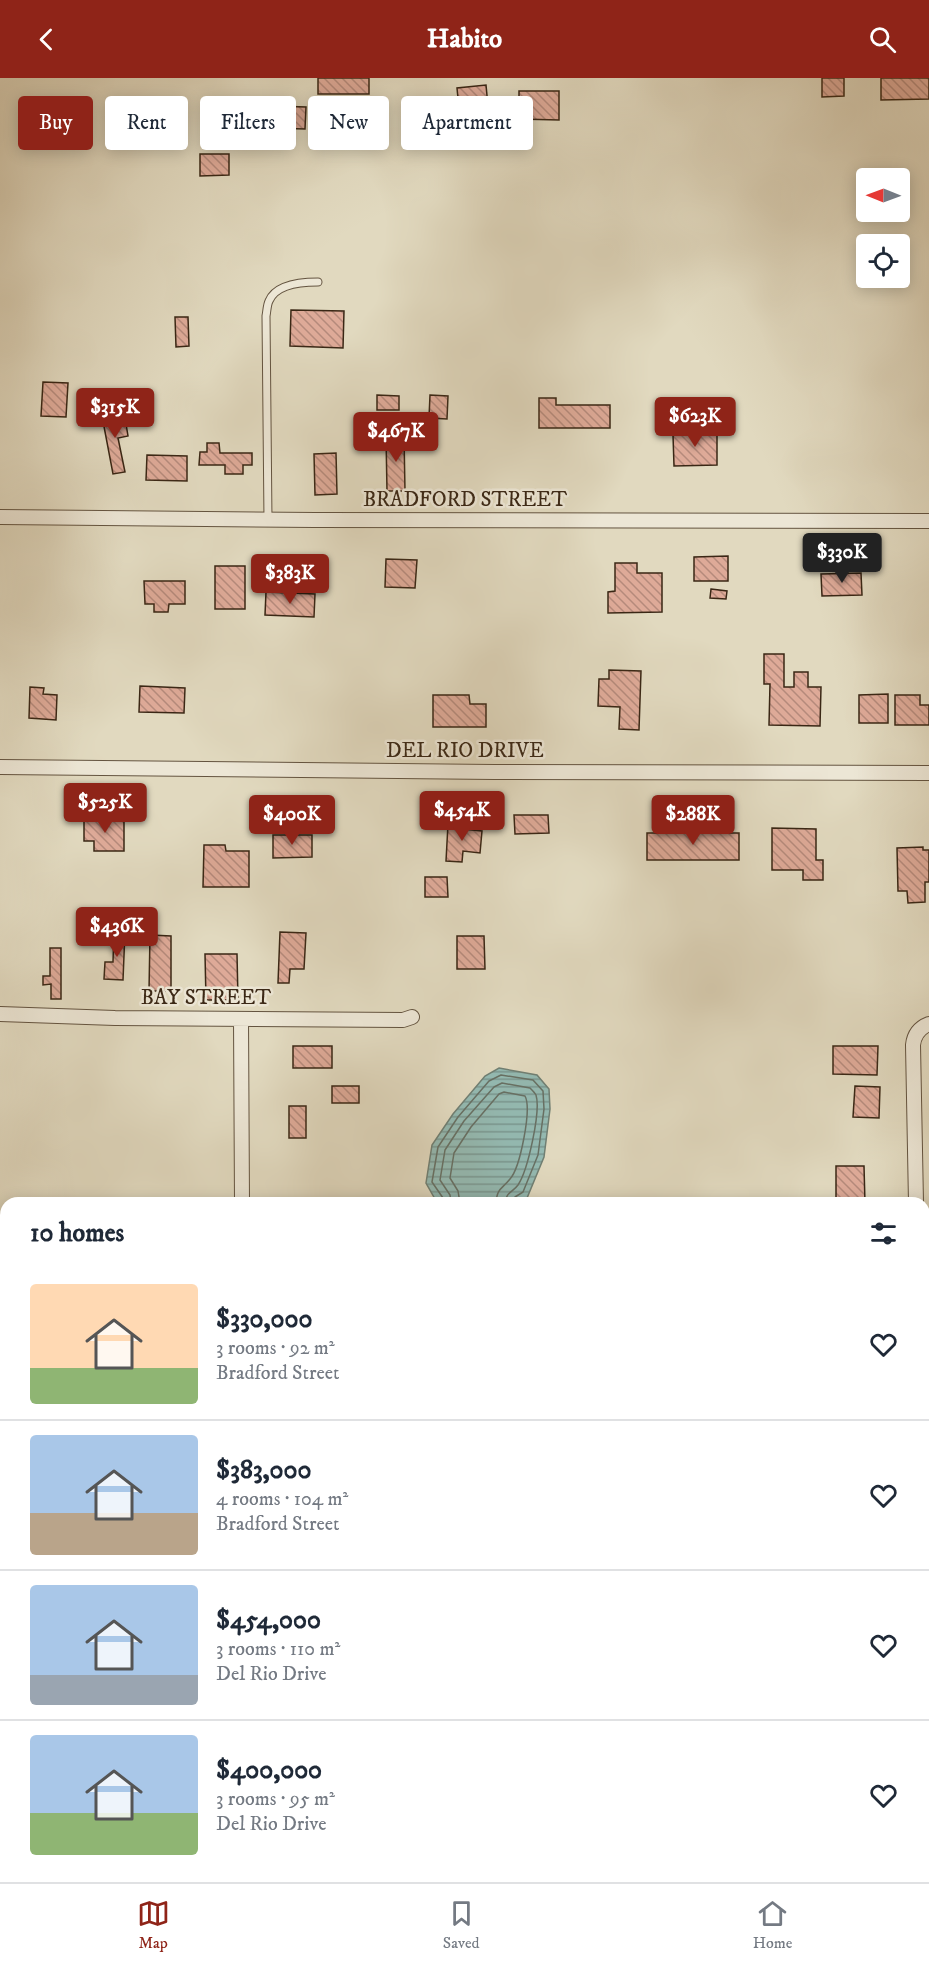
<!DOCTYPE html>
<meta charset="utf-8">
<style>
:root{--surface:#fff;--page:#f2f2f3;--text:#1f2937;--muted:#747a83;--line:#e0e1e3;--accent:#8f2418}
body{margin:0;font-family:"IM FELL DW Pica",serif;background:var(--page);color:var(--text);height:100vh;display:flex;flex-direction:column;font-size:22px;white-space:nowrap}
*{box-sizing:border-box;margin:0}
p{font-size:20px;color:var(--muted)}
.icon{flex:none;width:33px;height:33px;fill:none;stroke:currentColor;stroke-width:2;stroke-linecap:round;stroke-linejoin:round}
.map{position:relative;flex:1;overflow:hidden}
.drawer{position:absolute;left:0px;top:1119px;width:930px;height:686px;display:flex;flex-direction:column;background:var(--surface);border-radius:18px 18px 0 0;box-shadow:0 3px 15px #0003}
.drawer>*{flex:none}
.hud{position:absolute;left:18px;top:18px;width:600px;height:54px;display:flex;gap:12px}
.needle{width:39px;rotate:271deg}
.tools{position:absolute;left:856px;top:90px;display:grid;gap:12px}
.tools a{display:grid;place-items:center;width:54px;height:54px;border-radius:6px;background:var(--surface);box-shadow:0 3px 15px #0003;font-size:30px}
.price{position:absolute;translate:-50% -51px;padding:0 14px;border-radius:6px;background:var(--accent);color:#fff;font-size:20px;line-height:39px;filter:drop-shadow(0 2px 3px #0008)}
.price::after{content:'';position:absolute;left:50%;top:36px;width:18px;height:14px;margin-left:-9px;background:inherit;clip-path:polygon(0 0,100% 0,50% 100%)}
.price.active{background:#222;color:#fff}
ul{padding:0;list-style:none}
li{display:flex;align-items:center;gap:18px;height:150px;padding:0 30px}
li+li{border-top:2px solid var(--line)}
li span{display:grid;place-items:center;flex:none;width:168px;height:120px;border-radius:6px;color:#555}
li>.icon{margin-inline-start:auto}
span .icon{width:72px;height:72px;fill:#fffc;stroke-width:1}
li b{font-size:26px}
h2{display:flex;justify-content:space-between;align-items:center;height:72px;padding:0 30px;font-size:26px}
.tag{padding:0 21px;border-radius:6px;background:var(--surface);box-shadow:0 3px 15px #0003;font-size:21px;line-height:54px}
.tag.active{background:var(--accent);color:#fff}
header{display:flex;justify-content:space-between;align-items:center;height:78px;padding:0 30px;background:var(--accent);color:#fff;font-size:27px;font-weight:700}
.tab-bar{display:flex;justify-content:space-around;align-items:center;height:84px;border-top:2px solid var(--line);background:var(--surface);font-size:16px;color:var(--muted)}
.tab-bar a{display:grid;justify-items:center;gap:3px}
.tab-bar .active{color:var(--accent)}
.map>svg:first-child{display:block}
</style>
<header><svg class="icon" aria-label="back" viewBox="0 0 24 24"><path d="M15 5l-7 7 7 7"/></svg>Habito<svg class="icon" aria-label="search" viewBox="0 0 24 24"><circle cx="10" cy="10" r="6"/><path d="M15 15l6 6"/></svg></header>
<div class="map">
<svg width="929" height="1804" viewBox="0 0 929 1804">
<defs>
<pattern id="water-rules" width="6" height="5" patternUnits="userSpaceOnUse" patternTransform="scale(1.5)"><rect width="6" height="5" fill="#94bab2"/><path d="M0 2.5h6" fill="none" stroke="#7a9790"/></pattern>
<pattern id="building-back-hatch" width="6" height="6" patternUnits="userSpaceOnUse" patternTransform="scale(1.5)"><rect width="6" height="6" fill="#deaa98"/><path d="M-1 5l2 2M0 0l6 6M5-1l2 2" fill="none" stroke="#b58a7b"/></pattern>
</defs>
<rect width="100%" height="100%" fill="#e1d9bf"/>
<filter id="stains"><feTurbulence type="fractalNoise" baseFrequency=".00333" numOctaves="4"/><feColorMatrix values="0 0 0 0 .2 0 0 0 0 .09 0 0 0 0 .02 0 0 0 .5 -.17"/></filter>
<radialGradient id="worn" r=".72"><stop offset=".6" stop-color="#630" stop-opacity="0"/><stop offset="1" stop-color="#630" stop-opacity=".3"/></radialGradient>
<path fill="url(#water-rules)" stroke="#707f73" stroke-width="1.5" d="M 499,990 L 537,997 L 549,1011 L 550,1031 L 544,1079 L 527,1120 L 499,1125 L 442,1125 L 435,1121 L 426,1105 L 432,1067 L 453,1036 L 485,998 Z"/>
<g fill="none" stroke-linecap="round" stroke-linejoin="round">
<path stroke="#677064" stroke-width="1.5" d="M 444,1125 L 443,1120 L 432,1104 L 438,1069 L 458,1039 L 489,1003 L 501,997 L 533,1002 L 543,1013 L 544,1031 L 538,1077 L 523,1114 L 515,1119 L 513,1125
M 451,1125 L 450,1117 L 440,1102 L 445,1072 L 464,1043 L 494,1009 L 502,1005 L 530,1010 C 531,1011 535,1015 536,1017 C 541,1033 528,1092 518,1107 C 513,1114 506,1114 505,1125
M 460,1125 L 458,1113 L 450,1100 L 454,1075 L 471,1049 L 499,1016 L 504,1014 L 525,1018 C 532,1031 520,1090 510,1101 C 502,1111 497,1110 496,1125"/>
</g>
<path fill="url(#building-back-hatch)" stroke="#3a2715" stroke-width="1.5" d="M 318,0 L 369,0 L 369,16 L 318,16 Z
M 822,0 L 844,0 L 844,18 L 822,19 Z
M 881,0 L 929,0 L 929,21 L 881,22 Z
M 486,7 L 488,28 L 459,31 L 457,10 Z
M 519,13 L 559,13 L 559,42 L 519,41 Z
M 160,24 L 186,24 L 186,49 L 160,49 Z
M 274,28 L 306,29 L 305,51 L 273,50 Z
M 200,76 L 229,76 L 229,97 L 200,98 Z
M 291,232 L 344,233 L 343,270 L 290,268 Z
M 175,239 L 188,239 L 189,268 L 176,269 Z
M 43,304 L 68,305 L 66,339 L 41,338 Z
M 377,317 L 399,318 L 399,332 L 377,332 Z
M 430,317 L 448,318 L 447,341 L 429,340 Z
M 539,320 L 556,320 L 556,327 L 610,327 L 610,350 L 539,350 Z
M 124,334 L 128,358 L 118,360 L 125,394 L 113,396 L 102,338 Z
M 687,347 L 703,347 L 703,357 L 717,357 L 717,387 L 674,388 L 673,357 L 687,357 Z
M 386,358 L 404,358 L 405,413 L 387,413 Z
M 207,365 L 219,365 L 220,375 L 252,375 L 252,387 L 243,387 L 243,396 L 225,396 L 225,387 L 199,387 L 200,374 L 207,374 Z
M 336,375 L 337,416 L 315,417 L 314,376 Z
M 147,377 L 187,378 L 187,403 L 146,402 Z
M 728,478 L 728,503 L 694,503 L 694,479 Z
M 386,481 L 417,482 L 415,510 L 385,509 Z
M 615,485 L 637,485 L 637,495 L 662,495 L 662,534 L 608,535 L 608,514 L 615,513 Z
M 215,488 L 245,488 L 245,531 L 215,531 Z
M 861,495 L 862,517 L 822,518 L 821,496 Z
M 144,503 L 185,503 L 185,526 L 169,526 L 168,534 L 154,534 L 154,526 L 145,526 Z
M 711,511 L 727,513 L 726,521 L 710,520 Z
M 266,514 L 315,516 L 314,539 L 265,537 Z
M 764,576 L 784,576 L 784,609 L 794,609 L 794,594 L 808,594 L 808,609 L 821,609 L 820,648 L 769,647 L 770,606 L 764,606 Z
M 609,592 L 641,593 L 639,652 L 619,651 L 620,629 L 598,628 L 599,601 L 609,601 Z
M 140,608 L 185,610 L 184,635 L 139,634 Z
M 30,609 L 44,610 L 43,616 L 57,617 L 56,642 L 29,640 Z
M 888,616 L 888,645 L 859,645 L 859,617 Z
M 433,617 L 469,617 L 470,626 L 486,626 L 486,649 L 433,649 Z
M 895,617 L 920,617 L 920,627 L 929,627 L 929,647 L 895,647 Z
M 514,737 L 548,737 L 549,755 L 515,756 Z
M 84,740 L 124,740 L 124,773 L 94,773 L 94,763 L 84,763 Z
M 448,746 L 463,747 L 463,751 L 482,753 L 480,775 L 463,773 L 462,784 L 446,783 Z
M 772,750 L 816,751 L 816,782 L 823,782 L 823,802 L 803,802 L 803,792 L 772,792 Z
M 647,755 L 739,755 L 739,782 L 647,782 Z
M 273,757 L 312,757 L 312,779 L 273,780 Z
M 204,767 L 225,767 L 226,773 L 249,773 L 249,809 L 203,809 Z
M 923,769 L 923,772 L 929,772 L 929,804 L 925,804 L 925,824 L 908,825 L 907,813 L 898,813 L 897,770 Z
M 425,799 L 447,799 L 448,819 L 425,819 Z
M 114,853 L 125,853 L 123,902 L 104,901 L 105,884 L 113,884 Z
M 280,854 L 306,855 L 304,891 L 290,891 L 289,905 L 278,905 Z
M 150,857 L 171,858 L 171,913 L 149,913 Z
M 457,858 L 484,858 L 485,891 L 457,891 Z
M 50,870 L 61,870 L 61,921 L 51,921 L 51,906 L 43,907 L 43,898 L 50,898 Z
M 205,876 L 237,876 L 238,922 L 206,922 Z
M 293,968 L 332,968 L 332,990 L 293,990 Z
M 833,968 L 878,968 L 877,997 L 833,996 Z
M 332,1008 L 359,1008 L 359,1025 L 332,1025 Z
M 855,1008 L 880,1009 L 879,1040 L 853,1039 Z
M 289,1028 L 306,1028 L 306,1060 L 289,1060 Z
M 836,1088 L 864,1088 L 865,1125 L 836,1125 Z
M 924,1521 L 929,1521 L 929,1602 L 924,1602 Z"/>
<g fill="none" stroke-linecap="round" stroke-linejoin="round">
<g stroke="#645440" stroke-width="9">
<path id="service" d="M 268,442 L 266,238 C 267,233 267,227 269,223 C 276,206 303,204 318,204
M 924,1500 L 929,1500
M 0,1793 L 6,1796
M 12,1798 L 23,1804
M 33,1804 L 40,1798
M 213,1804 L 213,1798"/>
</g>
<g stroke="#645440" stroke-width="16">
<path id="minor" d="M 0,439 L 315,442 L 929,443
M 0,689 L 494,694 L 929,695
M 0,936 L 115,940 L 403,942 L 412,939
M 241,941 L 242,1125
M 916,1125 L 913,967 C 914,957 919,950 929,946
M 0,1439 L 6,1439
M 924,1448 L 929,1448
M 924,1684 L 929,1684"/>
</g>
<use href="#service" stroke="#ece6d5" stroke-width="7"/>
<use href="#minor" stroke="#ece6d5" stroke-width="14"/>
</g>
<g text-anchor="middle" stroke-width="5" stroke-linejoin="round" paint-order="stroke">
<g font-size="21" fill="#3a2715" stroke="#ece6d5">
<text x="465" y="428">BRADFORD STREET</text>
<text x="465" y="679">DEL RIO DRIVE</text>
<text x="206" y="926">BAY STREET</text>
</g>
</g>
<rect width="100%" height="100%" filter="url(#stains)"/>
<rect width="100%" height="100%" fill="url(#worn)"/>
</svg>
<div class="tools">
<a><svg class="needle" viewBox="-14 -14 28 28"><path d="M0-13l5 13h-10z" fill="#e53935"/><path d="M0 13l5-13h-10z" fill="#747a83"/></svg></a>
<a><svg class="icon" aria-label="locate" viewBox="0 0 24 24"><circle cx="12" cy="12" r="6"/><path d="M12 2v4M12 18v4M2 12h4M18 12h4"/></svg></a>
</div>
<b class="price" style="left:115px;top:361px">$315K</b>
<b class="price" style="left:695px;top:370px">$623K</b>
<b class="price" style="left:396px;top:385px">$467K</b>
<b class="price active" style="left:842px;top:506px">$330K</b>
<b class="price" style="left:290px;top:527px">$383K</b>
<b class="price" style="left:105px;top:756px">$525K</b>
<b class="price" style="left:462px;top:764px">$454K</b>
<b class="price" style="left:292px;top:768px">$400K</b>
<b class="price" style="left:693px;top:768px">$288K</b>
<b class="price" style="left:117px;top:880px">$436K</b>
<div class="hud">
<a class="tag active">Buy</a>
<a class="tag">Rent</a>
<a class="tag">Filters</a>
<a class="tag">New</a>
<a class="tag">Apartment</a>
</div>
<section class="drawer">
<h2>10 homes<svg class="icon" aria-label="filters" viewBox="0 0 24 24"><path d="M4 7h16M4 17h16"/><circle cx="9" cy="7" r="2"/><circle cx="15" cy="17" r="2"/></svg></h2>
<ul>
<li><span style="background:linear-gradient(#ffd9b3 70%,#8fb573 0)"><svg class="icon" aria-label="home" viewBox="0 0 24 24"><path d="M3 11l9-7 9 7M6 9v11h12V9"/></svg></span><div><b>$330,000</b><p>3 rooms · 92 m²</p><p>Bradford Street</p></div><svg class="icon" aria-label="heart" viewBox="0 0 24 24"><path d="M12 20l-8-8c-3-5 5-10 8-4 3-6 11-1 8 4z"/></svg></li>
<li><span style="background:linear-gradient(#a9c7e8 65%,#b9a48a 0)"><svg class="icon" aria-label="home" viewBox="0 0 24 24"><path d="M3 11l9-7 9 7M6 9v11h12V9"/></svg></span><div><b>$383,000</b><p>4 rooms · 104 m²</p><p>Bradford Street</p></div><svg class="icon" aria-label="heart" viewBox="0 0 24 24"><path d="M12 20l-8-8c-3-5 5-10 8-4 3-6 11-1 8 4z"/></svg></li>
<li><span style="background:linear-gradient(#a9c7e8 75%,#9aa5b1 0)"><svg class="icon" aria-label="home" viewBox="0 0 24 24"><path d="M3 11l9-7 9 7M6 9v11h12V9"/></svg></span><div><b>$454,000</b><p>3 rooms · 110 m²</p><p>Del Rio Drive</p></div><svg class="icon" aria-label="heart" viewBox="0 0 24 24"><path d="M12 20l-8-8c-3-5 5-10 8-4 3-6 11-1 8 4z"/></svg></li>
<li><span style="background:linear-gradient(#a9c7e8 65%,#8fb573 0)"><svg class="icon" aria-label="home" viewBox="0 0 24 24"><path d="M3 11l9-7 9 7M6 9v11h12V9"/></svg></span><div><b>$400,000</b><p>3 rooms · 95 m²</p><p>Del Rio Drive</p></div><svg class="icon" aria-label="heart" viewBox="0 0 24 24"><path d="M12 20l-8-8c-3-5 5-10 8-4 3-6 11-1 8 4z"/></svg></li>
</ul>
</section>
</div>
<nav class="tab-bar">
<a class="active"><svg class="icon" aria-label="map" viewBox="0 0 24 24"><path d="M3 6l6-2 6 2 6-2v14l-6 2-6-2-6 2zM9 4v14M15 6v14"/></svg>Map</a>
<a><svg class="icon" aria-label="saved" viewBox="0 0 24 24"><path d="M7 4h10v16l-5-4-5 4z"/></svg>Saved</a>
<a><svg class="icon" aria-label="home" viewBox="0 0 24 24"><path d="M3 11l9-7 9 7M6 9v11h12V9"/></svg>Home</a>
</nav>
